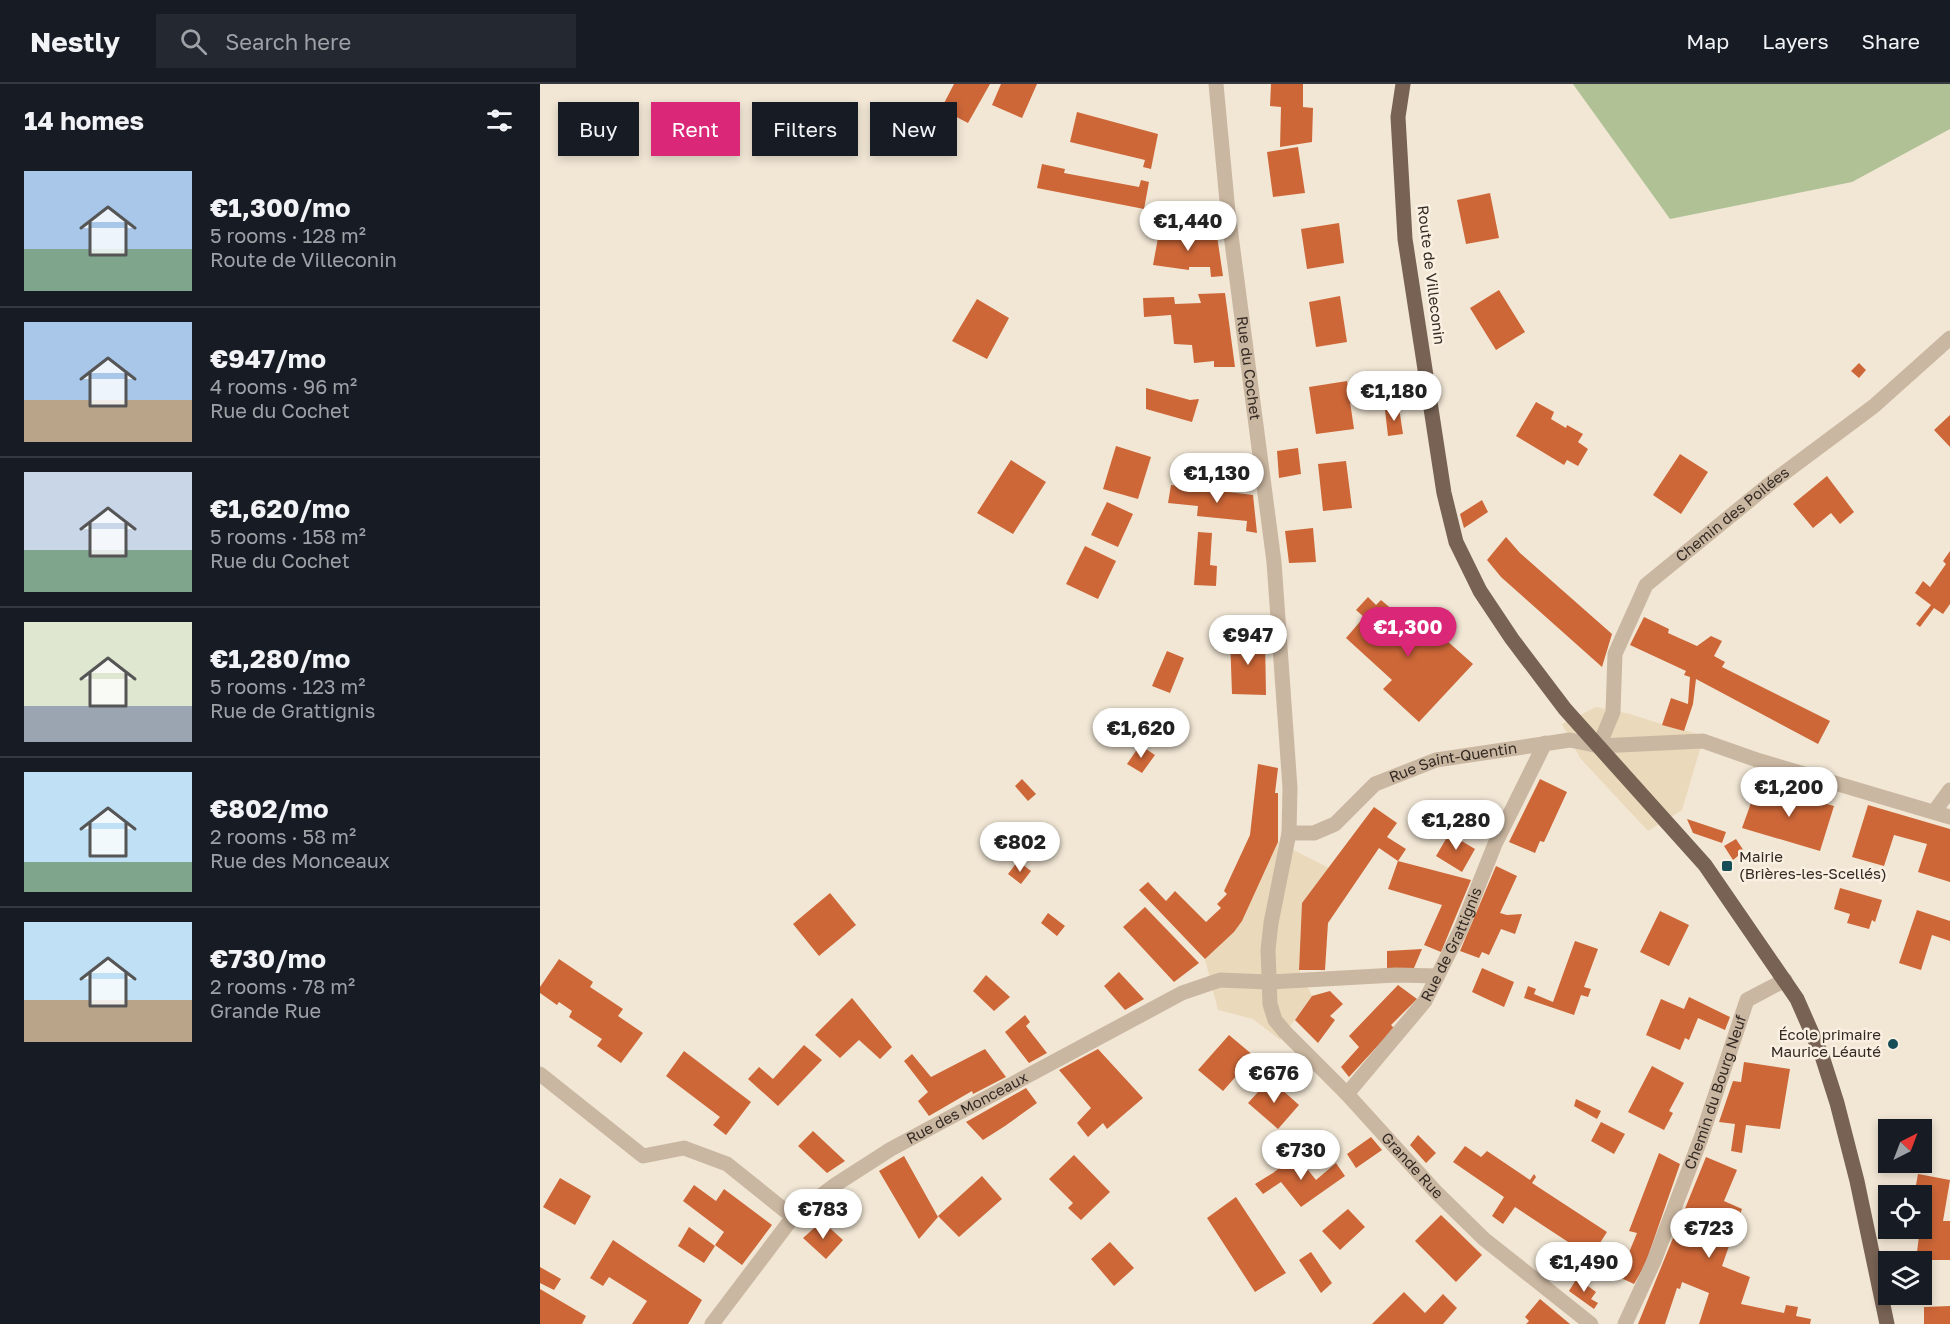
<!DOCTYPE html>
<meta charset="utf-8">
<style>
:root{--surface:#171b24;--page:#242831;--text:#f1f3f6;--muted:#9ea1a6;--line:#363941;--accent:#db2777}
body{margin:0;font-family:"Golos Text",sans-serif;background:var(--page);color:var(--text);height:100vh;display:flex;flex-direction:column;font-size:22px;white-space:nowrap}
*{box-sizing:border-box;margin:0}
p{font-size:20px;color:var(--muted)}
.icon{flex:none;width:33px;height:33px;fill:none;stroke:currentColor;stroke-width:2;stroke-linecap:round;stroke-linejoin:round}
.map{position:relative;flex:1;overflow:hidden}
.panel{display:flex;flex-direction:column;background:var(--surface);width:540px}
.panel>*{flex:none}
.top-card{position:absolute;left:18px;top:18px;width:570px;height:54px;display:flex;gap:12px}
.needle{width:39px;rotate:42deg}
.buttons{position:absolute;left:1338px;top:1035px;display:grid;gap:12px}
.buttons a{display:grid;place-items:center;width:54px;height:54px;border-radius:0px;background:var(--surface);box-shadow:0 3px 9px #0003;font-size:30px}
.price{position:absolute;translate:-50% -51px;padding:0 14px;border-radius:21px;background:#fff;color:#222;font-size:20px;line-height:39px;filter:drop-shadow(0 2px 3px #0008)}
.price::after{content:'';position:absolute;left:50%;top:36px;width:18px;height:14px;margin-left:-9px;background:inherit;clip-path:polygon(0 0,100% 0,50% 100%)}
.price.on{background:var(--accent);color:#fff}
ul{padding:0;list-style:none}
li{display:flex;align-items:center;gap:18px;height:150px;padding:0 24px}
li+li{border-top:2px solid var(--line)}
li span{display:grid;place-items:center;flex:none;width:168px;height:120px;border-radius:0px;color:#555}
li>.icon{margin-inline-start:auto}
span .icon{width:72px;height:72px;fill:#fffc;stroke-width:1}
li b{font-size:26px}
h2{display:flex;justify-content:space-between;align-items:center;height:72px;padding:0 24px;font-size:26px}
.pill{padding:0 21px;border-radius:0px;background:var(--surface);box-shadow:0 3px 9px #0003;font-size:21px;line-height:54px}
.pill.on{background:var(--accent);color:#fff}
header{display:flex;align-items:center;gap:36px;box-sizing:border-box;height:84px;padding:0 30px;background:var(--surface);border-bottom:2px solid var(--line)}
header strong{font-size:28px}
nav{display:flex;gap:33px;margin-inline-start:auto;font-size:21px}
.search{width:420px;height:54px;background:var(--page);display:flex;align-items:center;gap:15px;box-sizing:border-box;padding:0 21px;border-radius:0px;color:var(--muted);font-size:22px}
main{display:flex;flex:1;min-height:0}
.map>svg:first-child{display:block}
</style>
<header>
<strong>Nestly</strong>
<div class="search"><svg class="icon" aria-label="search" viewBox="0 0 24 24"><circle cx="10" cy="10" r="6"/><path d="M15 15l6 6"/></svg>Search here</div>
<nav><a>Map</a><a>Layers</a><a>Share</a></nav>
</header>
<main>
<section class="panel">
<h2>14 homes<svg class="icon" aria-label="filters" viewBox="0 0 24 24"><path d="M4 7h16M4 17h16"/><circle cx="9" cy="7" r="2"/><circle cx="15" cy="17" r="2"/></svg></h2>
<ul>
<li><span style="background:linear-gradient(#a9c7e8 65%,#7fa58c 0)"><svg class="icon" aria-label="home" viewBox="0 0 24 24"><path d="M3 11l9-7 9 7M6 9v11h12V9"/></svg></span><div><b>€1,300/mo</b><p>5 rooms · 128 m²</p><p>Route de Villeconin</p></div></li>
<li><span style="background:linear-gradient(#a9c7e8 65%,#b9a48a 0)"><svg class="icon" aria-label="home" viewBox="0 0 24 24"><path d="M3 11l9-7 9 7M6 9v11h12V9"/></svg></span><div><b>€947/mo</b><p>4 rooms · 96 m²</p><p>Rue du Cochet</p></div></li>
<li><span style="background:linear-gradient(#c9d6e8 65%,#7fa58c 0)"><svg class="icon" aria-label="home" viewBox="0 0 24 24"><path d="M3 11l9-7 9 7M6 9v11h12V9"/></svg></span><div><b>€1,620/mo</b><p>5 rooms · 158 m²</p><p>Rue du Cochet</p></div></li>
<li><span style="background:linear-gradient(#dfe7d0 70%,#9aa5b1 0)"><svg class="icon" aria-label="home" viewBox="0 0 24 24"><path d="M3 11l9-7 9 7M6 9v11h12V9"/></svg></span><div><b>€1,280/mo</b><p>5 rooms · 123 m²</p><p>Rue de Grattignis</p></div></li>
<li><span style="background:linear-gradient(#bfe0f5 75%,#7fa58c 0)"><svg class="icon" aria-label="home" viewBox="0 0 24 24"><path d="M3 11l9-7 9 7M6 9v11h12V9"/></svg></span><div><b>€802/mo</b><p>2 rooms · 58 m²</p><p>Rue des Monceaux</p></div></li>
<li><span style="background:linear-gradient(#bfe0f5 65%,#b9a48a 0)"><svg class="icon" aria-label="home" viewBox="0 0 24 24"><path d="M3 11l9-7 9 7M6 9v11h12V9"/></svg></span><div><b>€730/mo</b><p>2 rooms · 78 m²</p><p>Grande Rue</p></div></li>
</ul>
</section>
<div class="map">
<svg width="1410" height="1240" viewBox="0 0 1410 1240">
<rect width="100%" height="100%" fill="#f2e7d5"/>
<path fill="#afc195" d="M 1033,0 L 1410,0 L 1410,45 L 1312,98 L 1130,135 Z"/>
<path fill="#ebd9bb" d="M 1056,623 L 1090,630 L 1143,647 L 1144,646 L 1164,652 L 1142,726 L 1108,747 L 1040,674 L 1022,640 Z
M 738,758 L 789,784 L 762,819 L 759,886 L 772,912 L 740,956 L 713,935 L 678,926 L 665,875 L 694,848 L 702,837 Z"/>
<path fill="#cd6738" d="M 414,0 L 450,0 L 428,39 L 401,25 Z
M 461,0 L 497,0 L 482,34 L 452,21 Z
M 731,0 L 763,0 L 763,23 L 773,24 L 772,58 L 740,63 L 741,23 L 730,22 Z
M 537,28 L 618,50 L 611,85 L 603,83 L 605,76 L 530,58 Z
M 758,63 L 765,109 L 733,113 L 727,68 Z
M 502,80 L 525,85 L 524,89 L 599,103 L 601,96 L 609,98 L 604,125 L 497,104 Z
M 950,109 L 959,154 L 926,160 L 917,116 Z
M 799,139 L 804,179 L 767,185 L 761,145 Z
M 620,143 L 637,147 L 636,151 L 650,153 L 677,152 L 683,192 L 671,193 L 670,183 L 649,183 L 649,186 L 613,181 Z
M 959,206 L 985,248 L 956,266 L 930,224 Z
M 685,209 L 695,283 L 674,283 L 674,277 L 654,279 L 652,261 L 634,260 L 631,231 L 604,233 L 603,214 L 634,213 L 635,220 L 661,219 L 658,210 Z
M 800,212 L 807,258 L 776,263 L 769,218 Z
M 437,215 L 469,234 L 447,275 L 412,257 Z
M 1319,279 L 1326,286 L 1319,294 L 1311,287 Z
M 807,297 L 814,345 L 776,350 L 769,303 Z
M 606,304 L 650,316 L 659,315 L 652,338 L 606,325 Z
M 996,318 L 1014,328 L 1011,335 L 1026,344 L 1027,341 L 1043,350 L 1038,358 L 1048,365 L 1038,382 L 1027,376 L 1024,381 L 976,352 Z
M 859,324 L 863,350 L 848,352 L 845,326 Z
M 1410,331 L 1410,363 L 1394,346 Z
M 576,362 L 611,373 L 598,415 L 563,405 Z
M 758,364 L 761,390 L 739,394 L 737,367 Z
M 1140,370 L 1168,388 L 1141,430 L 1113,411 Z
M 471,376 L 506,398 L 473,450 L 437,429 Z
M 806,377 L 812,424 L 783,427 L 778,380 Z
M 1287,392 L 1314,428 L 1300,440 L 1291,429 L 1273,444 L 1253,420 Z
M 631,401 L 713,411 L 717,449 L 706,447 L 707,437 L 657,432 L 658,422 L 628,419 Z
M 942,416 L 948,428 L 924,444 L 920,430 Z
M 567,418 L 593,430 L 578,463 L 551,451 Z
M 773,444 L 776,478 L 749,479 L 745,447 Z
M 658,448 L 672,449 L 670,481 L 677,482 L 676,502 L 654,501 Z
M 966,453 L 980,469 L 1072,550 L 1062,583 L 961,493 L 947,476 Z
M 545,462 L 576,477 L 558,515 L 526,500 Z
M 1410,467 L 1410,520 L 1403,530 L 1394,524 L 1380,543 L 1376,540 L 1391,521 L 1375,509 L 1383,497 L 1390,503 L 1406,480 L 1403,477 Z
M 828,513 L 836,521 L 841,516 L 889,557 L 897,548 L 933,580 L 879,638 L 843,605 L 852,596 L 806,554 L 824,533 L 816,526 Z
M 1104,533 L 1129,545 L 1128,549 L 1157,562 L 1171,552 L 1182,557 L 1174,572 L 1185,578 L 1182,583 L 1290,637 L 1278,660 L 1156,595 L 1153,620 L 1144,647 L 1122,641 L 1131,614 L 1148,620 L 1150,593 L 1144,591 L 1146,587 L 1090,561 Z
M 690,553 L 725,554 L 726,611 L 692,610 Z
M 627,567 L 644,574 L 630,609 L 612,602 Z
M 600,661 L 615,671 L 602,689 L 587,680 Z
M 718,680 L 738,684 L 735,709 L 738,709 L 738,758 L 702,837 L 694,848 L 665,875 L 599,806 L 608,798 L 626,817 L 635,807 L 666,838 L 681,824 L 677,820 L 687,810 L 684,807 L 710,751 Z
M 482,695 L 496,710 L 488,717 L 475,702 Z
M 1000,695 L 1027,708 L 1004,758 L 1000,757 L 995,769 L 969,758 Z
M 1216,705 L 1239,712 L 1240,707 L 1294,722 L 1280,767 L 1202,744 Z
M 1328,721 L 1410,745 L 1410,798 L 1378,788 L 1387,760 L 1354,751 L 1344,782 L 1312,773 Z
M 834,723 L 857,739 L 847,753 L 866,765 L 858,777 L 839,764 L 788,839 L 785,886 L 759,886 L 762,819 Z
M 1147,735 L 1186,748 L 1182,759 L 1153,749 Z
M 913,743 L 924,750 L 920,756 L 935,765 L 922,788 L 896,772 Z
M 1196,755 L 1204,767 L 1193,776 L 1184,762 Z
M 478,777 L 491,787 L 481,800 L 468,790 Z
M 858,777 L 931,796 L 901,868 L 884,861 L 902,821 L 848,805 Z
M 956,782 L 977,792 L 960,829 L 967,831 L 982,830 L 975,850 L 961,845 L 949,871 L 942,868 L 939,874 L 920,867 Z
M 1300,804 L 1342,816 L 1335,838 L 1332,836 L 1329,845 L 1307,839 L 1310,830 L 1294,825 Z
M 290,809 L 316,841 L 279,872 L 253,840 Z
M 605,823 L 659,879 L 634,898 L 583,843 Z
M 1377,826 L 1410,837 L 1410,857 L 1392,851 L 1381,886 L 1359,879 Z
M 1120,827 L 1149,841 L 1129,882 L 1100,868 Z
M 508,829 L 525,842 L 517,852 L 501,839 Z
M 1035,857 L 1058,865 L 1044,903 L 1051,905 L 1048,913 L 1041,911 L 1034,931 L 984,914 L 988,902 L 996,905 L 994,910 L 1013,918 Z
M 882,865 L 874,884 L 847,885 L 847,867 Z
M 19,875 L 53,898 L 50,903 L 83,925 L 78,932 L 103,949 L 81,979 L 57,962 L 62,955 L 29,933 L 32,927 L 19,918 L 17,921 L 0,909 L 0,903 Z
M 942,884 L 974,898 L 964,923 L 932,908 Z
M 579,888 L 604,915 L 585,926 L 564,902 Z
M 446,891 L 470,913 L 454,927 L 433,907 Z
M 858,901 L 877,915 L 851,941 L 854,944 L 809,993 L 801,983 L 819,963 L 809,952 Z
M 790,907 L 803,920 L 790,932 L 795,936 L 778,959 L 755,936 L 772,912 Z
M 1149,913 L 1190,933 L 1185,946 L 1158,934 L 1149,956 L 1145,954 L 1140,966 L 1106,951 L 1121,915 L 1144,925 Z
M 312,914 L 352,963 L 340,975 L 319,956 L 300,974 L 275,951 Z
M 485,931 L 490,938 L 486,942 L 507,969 L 489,979 L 465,948 Z
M 689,951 L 714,972 L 683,1007 L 658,986 Z
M 264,961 L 282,976 L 238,1022 L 208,995 L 219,983 L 233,995 Z
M 445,965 L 466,993 L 433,1010 L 432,1007 L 389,1032 L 378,1017 L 388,1008 L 364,977 L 372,970 L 391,993 Z
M 558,965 L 603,1014 L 567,1045 L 563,1039 L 548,1053 L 537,1039 L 551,1024 L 519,986 Z
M 144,967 L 211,1018 L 186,1051 L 173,1041 L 180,1033 L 126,992 Z
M 1204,978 L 1250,985 L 1240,1045 L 1206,1041 L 1202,1069 L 1191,1067 L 1195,1040 L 1179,1038 L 1193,997 L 1201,998 Z
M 1112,982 L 1144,999 L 1129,1027 L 1133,1029 L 1124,1046 L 1088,1028 Z
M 730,995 L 759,1021 L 738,1045 L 708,1019 Z
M 486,1004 L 497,1019 L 465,1042 L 443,1056 L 426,1038 Z
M 1036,1015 L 1061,1027 L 1057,1035 L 1034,1022 Z
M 1061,1038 L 1085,1050 L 1074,1070 L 1051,1057 Z
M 273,1047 L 305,1077 L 287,1089 L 258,1062 Z
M 878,1051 L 896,1069 L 886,1079 L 870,1061 Z
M 831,1053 L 842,1066 L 816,1084 L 807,1070 Z
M 925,1062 L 941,1073 L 947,1067 L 990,1096 L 994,1090 L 996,1093 L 992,1099 L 1067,1148 L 1051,1173 L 975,1123 L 963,1140 L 952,1132 L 964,1113 L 913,1078 Z
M 1119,1069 L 1140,1080 L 1105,1181 L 1094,1200 L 1079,1193 L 1097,1149 L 1089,1147 Z
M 534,1071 L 570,1108 L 541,1136 L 528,1124 L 533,1119 L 509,1095 Z
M 756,1071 L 776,1096 L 796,1079 L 805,1092 L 761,1123 L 741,1098 L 723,1110 L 715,1100 L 733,1089 Z
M 364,1072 L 398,1133 L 379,1155 L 339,1087 Z
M 1166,1073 L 1197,1086 L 1184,1117 L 1202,1125 L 1182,1182 L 1210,1193 L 1201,1220 L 1244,1229 L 1246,1221 L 1258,1223 L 1256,1232 L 1271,1235 L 1270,1240 L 1159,1240 L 1169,1209 L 1142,1198 L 1140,1205 L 1137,1204 L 1125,1240 L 1098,1240 Z
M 1378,1090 L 1410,1096 L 1403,1137 L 1410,1137 L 1410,1176 L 1376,1176 L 1380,1144 L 1382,1144 L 1382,1112 L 1374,1112 Z
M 442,1092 L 462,1115 L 419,1153 L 398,1132 Z
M 20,1094 L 51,1112 L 35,1141 L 3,1123 Z
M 154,1101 L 176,1117 L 184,1105 L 232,1141 L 202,1181 L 175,1161 L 184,1148 L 143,1117 Z
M 696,1113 L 746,1189 L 715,1208 L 667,1134 Z
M 808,1125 L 825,1143 L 800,1166 L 782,1147 Z
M 901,1131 L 942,1171 L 916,1198 L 875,1157 Z
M 282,1137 L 303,1156 L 286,1175 L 263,1154 Z
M 149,1143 L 175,1162 L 164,1179 L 138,1162 Z
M 73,1156 L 162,1216 L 148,1240 L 92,1240 L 107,1217 L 69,1193 L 63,1202 L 50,1194 Z
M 570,1158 L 594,1184 L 574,1202 L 551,1175 Z
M 771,1168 L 792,1199 L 781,1209 L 759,1176 Z
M 0,1183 L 21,1195 L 14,1206 L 0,1199 Z
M 1037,1194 L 1056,1208 L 1051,1215 L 1058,1219 L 1054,1225 L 1029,1207 Z
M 0,1205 L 46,1232 L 42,1240 L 0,1240 Z
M 864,1208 L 885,1229 L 903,1210 L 917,1224 L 903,1240 L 832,1240 Z
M 1000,1215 L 1030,1240 L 986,1240 L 989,1237 L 985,1233 Z
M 1410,1222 L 1410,1240 L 1384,1240 L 1384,1223 Z"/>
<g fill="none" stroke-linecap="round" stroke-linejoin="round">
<g stroke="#cab7a1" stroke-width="15">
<path id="s1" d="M 676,0 L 688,128 L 734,478 L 750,704 L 749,749 L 731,839 L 728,866 L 730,920 L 735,936 L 745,948 L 807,1010 L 895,1107 L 944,1155 L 1051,1240"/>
<path id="s2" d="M 1059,662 L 1073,628 L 1075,570 L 1106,501 L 1232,398 L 1334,322 L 1410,254"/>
<path d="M 1394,728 L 1410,706"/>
<path id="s3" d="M 749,749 L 774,749 L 795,740 L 835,700 L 896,676 L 1030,656 L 1059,662 L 1163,657 L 1220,677 L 1410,733"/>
<path d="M 0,990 L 103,1072 L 144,1064 L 187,1080 L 253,1133"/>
<path id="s4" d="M 807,1010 L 885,917 L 921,845 L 955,760 L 1005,659"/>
<path id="s5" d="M 172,1240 L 253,1133 L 295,1101 L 351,1065 L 642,909 L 680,896 L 728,898 L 856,891 L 897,892"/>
<path id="s6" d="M 1085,1240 L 1114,1177 L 1161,1054 L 1207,916 L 1245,896"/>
</g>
<path stroke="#776254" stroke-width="15" d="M 863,0 L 858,33 L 865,155 L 904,409 L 916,458 L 940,507 L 972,555 L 1025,625 L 1165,781 L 1257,915 L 1282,972 L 1297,1019 L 1317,1097 L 1347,1240"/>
</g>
<g fill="#184e57" stroke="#faf0e2" stroke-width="2">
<rect x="1181" y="776" width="12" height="12" rx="3"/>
<circle cx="1353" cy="960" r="6"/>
</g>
<g text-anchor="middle" stroke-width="5" stroke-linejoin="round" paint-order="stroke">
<g font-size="15" fill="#342a24" stroke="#faf0e2">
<text transform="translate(891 191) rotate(83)" y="5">Route de Villeconin</text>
<text dy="5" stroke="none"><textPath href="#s1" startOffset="286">Rue du Cochet</textPath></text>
<text dy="5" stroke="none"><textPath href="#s2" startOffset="282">Chemin des Poilées</textPath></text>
<text dy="5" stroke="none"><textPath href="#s3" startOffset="186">Rue Saint-Quentin</textPath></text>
<text dy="5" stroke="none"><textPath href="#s4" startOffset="184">Rue de Grattignis</textPath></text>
<text dy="5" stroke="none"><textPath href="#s6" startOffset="249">Chemin du Bourg Neuf</textPath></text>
<text dy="5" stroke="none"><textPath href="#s5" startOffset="340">Rue des Monceaux</textPath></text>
<text dy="5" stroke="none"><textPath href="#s1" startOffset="1143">Grande Rue</textPath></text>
</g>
<g font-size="15" fill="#342a24" stroke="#faf0e2" text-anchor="start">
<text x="1199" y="778">Mairie<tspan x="1199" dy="17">(Brières-les-Scellés)</tspan></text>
<text x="1341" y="956" text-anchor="end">École primaire<tspan x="1341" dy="17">Maurice Léauté</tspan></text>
</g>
</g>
</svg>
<div class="buttons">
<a><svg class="needle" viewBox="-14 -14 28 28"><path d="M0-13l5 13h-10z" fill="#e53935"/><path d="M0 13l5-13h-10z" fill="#9ea1a6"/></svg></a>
<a><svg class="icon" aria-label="locate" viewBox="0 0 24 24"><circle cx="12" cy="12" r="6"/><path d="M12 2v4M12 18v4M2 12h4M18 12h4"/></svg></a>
<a><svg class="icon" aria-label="layers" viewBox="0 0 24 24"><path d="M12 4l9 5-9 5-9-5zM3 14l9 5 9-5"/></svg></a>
</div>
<b class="price" style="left:648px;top:168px">€1,440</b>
<b class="price" style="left:854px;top:338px">€1,180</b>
<b class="price" style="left:677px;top:420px">€1,130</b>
<b class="price on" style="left:868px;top:574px">€1,300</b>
<b class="price" style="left:708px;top:582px">€947</b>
<b class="price" style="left:601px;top:675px">€1,620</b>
<b class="price" style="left:1249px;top:734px">€1,200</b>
<b class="price" style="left:916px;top:767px">€1,280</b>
<b class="price" style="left:480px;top:789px">€802</b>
<b class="price" style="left:734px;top:1020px">€676</b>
<b class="price" style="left:761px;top:1097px">€730</b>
<b class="price" style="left:283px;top:1156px">€783</b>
<b class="price" style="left:1169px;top:1175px">€723</b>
<b class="price" style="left:1044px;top:1209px">€1,490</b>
<div class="top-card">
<a class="pill">Buy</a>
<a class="pill on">Rent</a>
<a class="pill">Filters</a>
<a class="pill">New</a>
</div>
</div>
</main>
